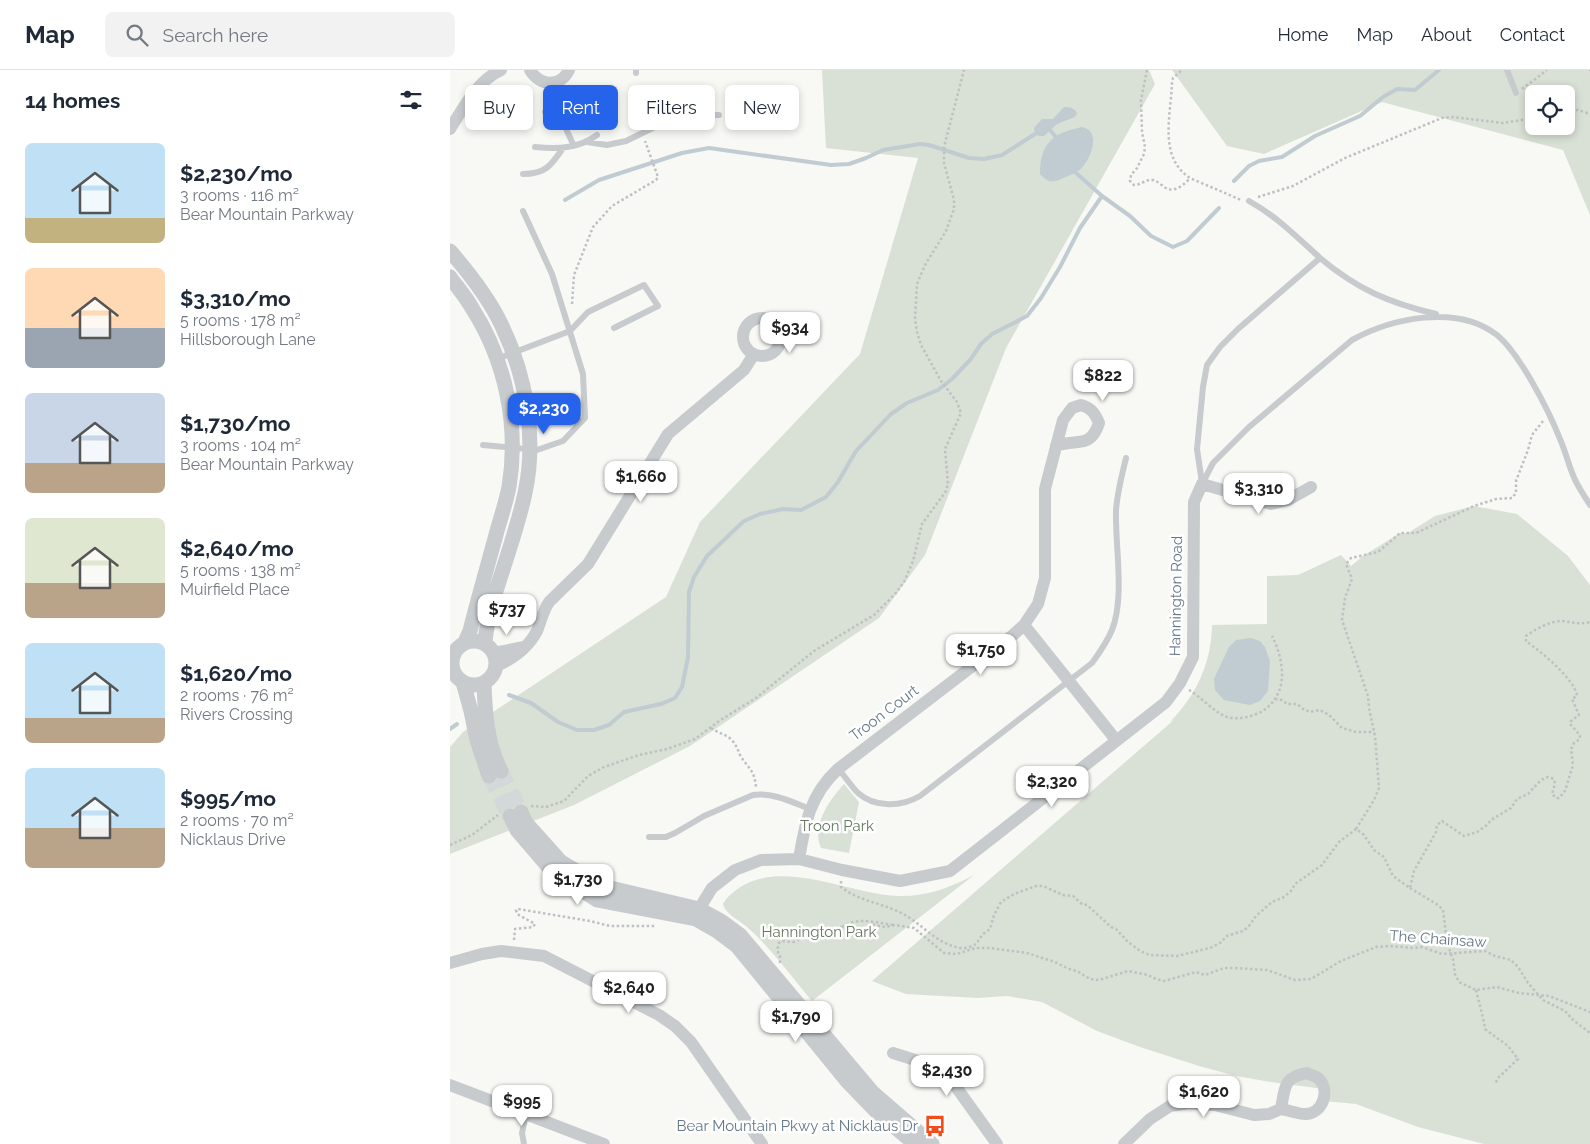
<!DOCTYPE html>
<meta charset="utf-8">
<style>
:root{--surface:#fff;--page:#f2f2f3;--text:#1f2937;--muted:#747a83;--line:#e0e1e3;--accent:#2563eb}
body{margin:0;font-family:Raleway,sans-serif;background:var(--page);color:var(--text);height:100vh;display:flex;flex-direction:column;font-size:19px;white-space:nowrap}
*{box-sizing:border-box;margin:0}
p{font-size:16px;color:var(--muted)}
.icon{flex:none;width:28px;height:28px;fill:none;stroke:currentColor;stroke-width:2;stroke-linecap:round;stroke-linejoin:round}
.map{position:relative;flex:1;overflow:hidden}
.panel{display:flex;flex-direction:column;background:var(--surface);width:450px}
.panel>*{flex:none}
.banner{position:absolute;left:15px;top:15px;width:475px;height:45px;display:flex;gap:10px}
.fabs{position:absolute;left:1075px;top:15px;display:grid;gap:10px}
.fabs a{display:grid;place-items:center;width:50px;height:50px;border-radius:8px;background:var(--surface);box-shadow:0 2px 8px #0003;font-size:25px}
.price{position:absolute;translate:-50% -42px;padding:0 11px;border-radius:10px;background:#fff;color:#222;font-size:16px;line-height:32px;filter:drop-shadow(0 1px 2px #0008)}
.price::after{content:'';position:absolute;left:50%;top:30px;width:15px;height:11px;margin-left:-8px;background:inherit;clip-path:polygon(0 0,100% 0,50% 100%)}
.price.active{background:var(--accent);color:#fff}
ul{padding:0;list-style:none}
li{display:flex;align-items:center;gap:15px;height:125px;padding:0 25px}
li span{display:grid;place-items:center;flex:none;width:140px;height:100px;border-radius:8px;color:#555}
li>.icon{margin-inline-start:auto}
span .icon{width:60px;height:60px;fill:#fffc;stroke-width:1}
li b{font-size:21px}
h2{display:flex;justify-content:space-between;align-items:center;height:60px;padding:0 25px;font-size:21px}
.tag{padding:0 18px;border-radius:8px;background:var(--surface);box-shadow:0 2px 8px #0003;font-size:18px;line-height:45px}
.tag.active{background:var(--accent);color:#fff}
header{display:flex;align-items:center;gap:30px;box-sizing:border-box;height:70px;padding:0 25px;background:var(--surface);border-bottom:1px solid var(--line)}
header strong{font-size:24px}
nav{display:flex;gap:28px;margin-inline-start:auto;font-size:18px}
.search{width:350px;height:45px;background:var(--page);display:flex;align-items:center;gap:12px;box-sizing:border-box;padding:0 18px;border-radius:8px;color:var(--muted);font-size:19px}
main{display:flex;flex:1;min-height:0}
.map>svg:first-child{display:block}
</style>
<header>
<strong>Map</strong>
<div class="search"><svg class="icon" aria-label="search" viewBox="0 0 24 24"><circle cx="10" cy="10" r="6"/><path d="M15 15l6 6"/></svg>Search here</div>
<nav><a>Home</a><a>Map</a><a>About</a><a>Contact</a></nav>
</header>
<main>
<section class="panel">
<h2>14 homes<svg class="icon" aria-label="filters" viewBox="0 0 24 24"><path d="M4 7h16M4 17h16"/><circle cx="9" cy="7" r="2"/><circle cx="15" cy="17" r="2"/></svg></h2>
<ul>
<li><span style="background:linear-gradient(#bfe0f5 75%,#c2b280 0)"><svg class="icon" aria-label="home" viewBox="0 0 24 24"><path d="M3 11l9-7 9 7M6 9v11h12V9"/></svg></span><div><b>$2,230/mo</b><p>3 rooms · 116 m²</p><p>Bear Mountain Parkway</p></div></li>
<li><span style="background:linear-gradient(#ffd9b3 60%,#9aa5b1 0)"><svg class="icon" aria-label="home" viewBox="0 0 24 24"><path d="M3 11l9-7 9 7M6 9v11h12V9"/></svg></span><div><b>$3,310/mo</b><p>5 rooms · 178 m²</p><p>Hillsborough Lane</p></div></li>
<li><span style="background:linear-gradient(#c9d6e8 70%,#b9a48a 0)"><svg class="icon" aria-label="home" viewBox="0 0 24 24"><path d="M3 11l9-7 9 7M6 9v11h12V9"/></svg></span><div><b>$1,730/mo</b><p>3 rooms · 104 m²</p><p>Bear Mountain Parkway</p></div></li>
<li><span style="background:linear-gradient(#dfe7d0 65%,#b9a48a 0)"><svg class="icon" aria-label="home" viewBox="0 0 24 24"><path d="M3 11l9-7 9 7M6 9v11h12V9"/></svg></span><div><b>$2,640/mo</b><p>5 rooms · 138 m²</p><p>Muirfield Place</p></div></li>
<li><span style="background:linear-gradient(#bfe0f5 75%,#b9a48a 0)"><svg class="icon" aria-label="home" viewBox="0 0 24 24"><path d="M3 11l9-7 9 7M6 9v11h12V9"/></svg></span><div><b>$1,620/mo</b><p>2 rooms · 76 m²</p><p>Rivers Crossing</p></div></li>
<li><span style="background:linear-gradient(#bfe0f5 60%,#b9a48a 0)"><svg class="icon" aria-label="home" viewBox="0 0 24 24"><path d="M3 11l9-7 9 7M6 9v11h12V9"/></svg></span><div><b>$995/mo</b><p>2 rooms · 70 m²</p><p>Nicklaus Drive</p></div></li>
</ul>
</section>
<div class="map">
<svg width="1140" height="1074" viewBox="0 0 1140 1074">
<rect width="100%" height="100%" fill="#f8f8f5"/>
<path fill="#d9e0d5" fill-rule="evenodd" d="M 372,0 L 699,0 L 705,14 L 556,278 L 475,485 L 429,548 L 240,676 L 124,735 L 0,784 L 0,677 L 13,662 L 216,527 L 250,452 L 410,284 L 468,88 L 376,78 Z
M 722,0 L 1140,0 L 1140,145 L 1113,80 L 932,32 L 814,84 L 777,76 ZM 1084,24 L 1116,24 L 1116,56 L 1084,56 Z
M 1024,436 L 1067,444 L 1118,486 L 1140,515 L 1140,1074 L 1034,1074 L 968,1057 L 906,1034 L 874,1031 L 874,1019 L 821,1012 L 786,1006 L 749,996 L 690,977 L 647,961 L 592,932 L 557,926 L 528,928 L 456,924 L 422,911 L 725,649 L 720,652 C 747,624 761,594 762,555 L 817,554 L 817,506 L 848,505 L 891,485 L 901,496 L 913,486 L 950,463 L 958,463 L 985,446 Z
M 394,714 L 409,732 L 399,783 L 371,778 C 361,756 380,729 394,714 Z
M 524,805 L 362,931 C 341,906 322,879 297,857 C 289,850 275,844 273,834 C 276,828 281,824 286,820 C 330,787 398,824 447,826 C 475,827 500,818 524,805 Z"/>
<path fill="#c0ccd1" d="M 614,37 C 621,37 624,38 627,43 L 625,47 L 607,54 L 594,66 L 589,66 L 585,64 L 584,58 L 592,49 L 603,49 Z
M 632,57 C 653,61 640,93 628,101 C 624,104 618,106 613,108 C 603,113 598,113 590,104 C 590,73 603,63 632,57 Z
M 801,568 L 810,571 L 815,577 L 820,591 L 818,621 L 810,631 L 800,635 L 774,630 L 765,620 L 764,609 L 779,577 L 786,570 Z"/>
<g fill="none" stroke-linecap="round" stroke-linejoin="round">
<path stroke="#c0ccd1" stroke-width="4" d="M 600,60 L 605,66
M 625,102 L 652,126 L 680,146 L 701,166 L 723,177 L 737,171 L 769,138
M 784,111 L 799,96 L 809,91 L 832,87 L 865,66 L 910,46 L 933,27 L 947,19 L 965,20 L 989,0
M 115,130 L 149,110 L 232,83 L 259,78 L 381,95 L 399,94 L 416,88 L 433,80 L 470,74 L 479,75 L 519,88 L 534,89 L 552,85 L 585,64
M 59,625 L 81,633 L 108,652 L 127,660 L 144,660 L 159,655 L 174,642 L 211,634 L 225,628 L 232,617 L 238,587 L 239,522 L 244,507 L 257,486 L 294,451 L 310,444 L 333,439 L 351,440 L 376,427 L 388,412 L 406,381 L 441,344 L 457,333 L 488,320 L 502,309 L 520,290 L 531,274 L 542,264 L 577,246 L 591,228 L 610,197 L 630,158 L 652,126
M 0,659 L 7,654"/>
<path stroke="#d3d8da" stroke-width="15" stroke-dasharray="15 8" stroke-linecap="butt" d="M 51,701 L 71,742
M 39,706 L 60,746"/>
<path stroke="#bec1c3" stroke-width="2.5" stroke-dasharray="2.5 2.5" stroke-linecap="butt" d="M 697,0 L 691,30 L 692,62 L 695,77 L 694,84 L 687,98 L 681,105 L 680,111 L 684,115 C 691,115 696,109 703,110 C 708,111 712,116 716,118 C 725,123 735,114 740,108
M 1139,0 L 1140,0
M 731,1 L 723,8 L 722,13 C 721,45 708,87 740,108 L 791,130
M 1072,19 L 1097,0
M 1116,42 L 1128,40 L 1140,44
M 808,127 L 843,116 L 895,88 L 992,48 L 1003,47 L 1053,53 L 1084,48
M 122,234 L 124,205 L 143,157 L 162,136 L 206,110 L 208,107 L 195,71
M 739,620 C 751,627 765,643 777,647 C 788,650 801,647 811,642 C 839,625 835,592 822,566
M 825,629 L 832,630 L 837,634 L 847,634 L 853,639 L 860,642 L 870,640 L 879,645 L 892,658 L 906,662 L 924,662
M 261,658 C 268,663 277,665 282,670 C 286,675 288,680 290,685 C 298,699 304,698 306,717
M 81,736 L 96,737 L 114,731 L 138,706 L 154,697 L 189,685 L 217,679 L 245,669 L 269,651 L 306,628 L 364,581 L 424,545 L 446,523 L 454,512 L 463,491 L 472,454 L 496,421 L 498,414 L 495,379 L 511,343 L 507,332 L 491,311 L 471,275 L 467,262 L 465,249 L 467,214 L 475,195 L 496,161 L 504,139 L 504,130 L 494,93 L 494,77 L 514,0
M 906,759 L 924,730 L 929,718 L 925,666 L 919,638 L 918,626 L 892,550 L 895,528 L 902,509 L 896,494 L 901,488 L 928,482 L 950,463 L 966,463 L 1024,436 L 1046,429 L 1062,428 L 1066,423 L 1066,411 L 1078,380 L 1082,365 L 1093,351
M 0,775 L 22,765 L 48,745
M 391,811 L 391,817 C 410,832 434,833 455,845 C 473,855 488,875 511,878 C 516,879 522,876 526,874 L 533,864 L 540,859 L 544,845 L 551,832 L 564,824 L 586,816 L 593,816 L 613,825 L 623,826 L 632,834 L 637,835 L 661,857 L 666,859 L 678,872 L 690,881 L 700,885 L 727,886 L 760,878 L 770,873 L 777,866 L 793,861 L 799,856 L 806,846 L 822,832 L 834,827 L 841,821 L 845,814 L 872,795 L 889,772 L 906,759 L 914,765 L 924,780 L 934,787 L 943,806 L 960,818 L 964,801 L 986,762 L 987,755 L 992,751 L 1014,766 L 1027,762 L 1037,755 L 1041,750 L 1061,738 L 1067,729 L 1078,724 L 1091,710 L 1098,707 L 1104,709 L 1105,714 L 1102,724 L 1106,728 L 1109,728 L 1115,721 L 1123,695 L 1121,679 L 1124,673 L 1130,669 L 1130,665 L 1120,654 L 1121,651 L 1129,645 L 1122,629 L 1127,626 C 1125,609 1090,581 1076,571 L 1076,566 C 1086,559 1100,551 1112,551 C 1122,552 1130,555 1140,552
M 960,818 L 988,835 L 993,840 L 996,864 L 995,868 L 1003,889 L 1005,904 L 1009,912 L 1026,920 L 1047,917 L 1069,923 L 1099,926 L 1140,942
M 392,857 C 408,846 427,853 444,855
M 64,870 L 65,859 L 83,857 L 85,854 L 67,844 L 66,840 L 68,839 L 140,851 L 160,856 L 205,856
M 330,893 L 330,886 L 327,880 L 329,873 L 332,871 L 344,872 L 355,866 L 392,857 L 408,866 L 421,854 L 435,857 L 445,855 L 464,858 L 494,883 L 507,884 L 525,878 L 540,878 L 577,883 L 605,892 L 619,899 L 627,901 L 640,909 L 649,910 L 678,901 L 698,905 L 706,909 L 714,911 L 746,902 L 755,905 L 774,898 L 784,898 L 817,900 L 845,910 L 861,909 L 891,891 L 926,877 L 940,876 L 964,878 L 972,877 L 992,884 L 1035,881 L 1045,886 L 1061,890 L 1068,897 L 1078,913 L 1093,930 L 1115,941 L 1124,951 L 1140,963
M 1026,920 C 1029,933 1033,945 1035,959 L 1058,976 L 1068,989 L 1048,1008 L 1045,1014"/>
<path stroke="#c7cbce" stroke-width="6" d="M 186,0 L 186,3
M 1057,0 L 1066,23
M 102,13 L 103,31 L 124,76
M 24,23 L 32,44
M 95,42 L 120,38
M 137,72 L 157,75 L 176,71 L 211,54 L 240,46 L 269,45
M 85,77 C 107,79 128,79 147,65
M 73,104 C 95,104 101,96 113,78
M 799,131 C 826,146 847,167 870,188
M 47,289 L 120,261 L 138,242 L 194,215 L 208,236 L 164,258
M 33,375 L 87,380 L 113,371 L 135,348 L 133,304 L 102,204 L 73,141
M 752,413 L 747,379 L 753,317 L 757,295 L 770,277 L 788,259 L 870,188 C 907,219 939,233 986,244
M 752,414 L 763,393 L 799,357 L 902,270 C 942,248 1007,234 1047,265 C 1070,284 1099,341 1110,369 C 1115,380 1118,393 1123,405 C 1127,416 1134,425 1140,435
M 388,699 C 395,706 401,716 408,723 C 425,738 451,737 470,726 L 642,593 C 650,582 657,572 662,560 C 675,527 665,476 666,441 C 667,423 672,405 676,388
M 199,767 L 216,767 L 225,763 L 254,746 L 303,725 C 322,722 342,732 360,739
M 74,1074 L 72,1063 L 76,1044"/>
<path stroke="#c7cbce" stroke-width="12" d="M 80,0 C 90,16 110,18 119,0
M 0,59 C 14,37 27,11 51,0
M293 267a19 19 0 1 1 38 0a19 19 0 1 1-38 0Z
M 574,555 L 666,670
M 44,583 L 74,577
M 0,588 L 2,586
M 46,596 C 63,589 78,578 87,561 C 91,551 93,541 99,532 L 138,494 L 218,364 L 294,300 L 304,284
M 0,601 L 3,601
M 349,789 C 355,753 360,725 388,699 L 563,565 L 574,555 L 588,534 L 595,508 L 595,419 L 613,350 L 622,338 L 631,335 C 641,338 645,343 649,353 C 640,380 627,368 606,376
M 247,846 L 249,839 L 262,818 L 285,800 L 311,790 L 349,789 L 392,800 L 450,811 L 500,801 L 716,632 L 730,613 L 743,587 L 744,432 L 752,414 L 821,434 L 838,430 L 861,417
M 0,893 L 32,884 L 51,881 L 94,886 L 209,945 L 225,956 L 241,972 L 312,1074
M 443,983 L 487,997 L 504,1014 L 547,1074
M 857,1003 C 860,1005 866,1006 868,1008 C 881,1020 873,1044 855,1044 C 848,1044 838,1040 831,1039 C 835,1018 833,1007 857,1003 Z
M 0,1015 L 154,1074
M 674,1074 L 700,1049 L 720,1036 L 739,1033 L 765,1035 L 804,1045 L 819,1044 L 831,1039"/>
<path stroke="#c7cbce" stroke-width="15" d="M 0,181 C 20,204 39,228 52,256 C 76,306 87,368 75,423 C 68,456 56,489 46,521 C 41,538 36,555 35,573
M 0,207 C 7,217 16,227 22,238 C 56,291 69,356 59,417 C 56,432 51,447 47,461 C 38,495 28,528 20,561 L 15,572
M2 593a22 22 0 1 1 44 0a22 22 0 1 1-44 0Z
M 13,612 L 21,641 L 27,670 L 39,706
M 34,613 C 35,643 37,674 51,701
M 71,742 L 76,753 L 111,792 L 152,816 L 249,839 L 271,851 L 290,865 L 423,1023 L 482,1074
M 60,746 L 67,760 L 103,802 L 147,830 L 246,849 L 267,861 L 287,876 L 397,1011 L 426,1041 L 465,1074"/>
</g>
<defs>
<g id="bus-bare" transform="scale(1.725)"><path d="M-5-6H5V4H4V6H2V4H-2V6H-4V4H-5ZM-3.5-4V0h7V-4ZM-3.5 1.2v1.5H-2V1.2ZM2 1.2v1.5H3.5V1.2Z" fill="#f34b1a" stroke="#fff" stroke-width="2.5" paint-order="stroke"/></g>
</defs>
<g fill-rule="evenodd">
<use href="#bus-bare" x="485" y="1056"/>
</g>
<g text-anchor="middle" stroke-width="5" stroke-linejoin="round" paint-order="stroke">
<g font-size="15" fill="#647988" stroke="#fff">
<text transform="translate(726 526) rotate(-89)" y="5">Hannington Road</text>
<text transform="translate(434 643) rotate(-37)" y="5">Troon Court</text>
<text transform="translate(988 869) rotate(4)" y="5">The Chainsaw</text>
</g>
<g font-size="15" fill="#657a60" stroke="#fff">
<text x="387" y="761">Troon Park</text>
<text x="369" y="867">Hannington Park</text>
</g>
<g font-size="15" fill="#647988" stroke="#fff" text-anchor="end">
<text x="468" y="1061">Bear Mountain Pkwy at Nicklaus Dr</text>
</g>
</g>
</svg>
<div class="fabs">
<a><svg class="icon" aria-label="locate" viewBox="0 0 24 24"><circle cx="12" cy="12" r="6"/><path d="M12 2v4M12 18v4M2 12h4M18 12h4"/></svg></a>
</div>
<b class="price" style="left:340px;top:284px">$934</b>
<b class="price" style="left:653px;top:332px">$822</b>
<b class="price active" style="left:94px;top:365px">$2,230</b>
<b class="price" style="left:191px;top:433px">$1,660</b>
<b class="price" style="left:809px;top:445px">$3,310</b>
<b class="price" style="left:57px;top:566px">$737</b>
<b class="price" style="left:531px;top:606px">$1,750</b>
<b class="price" style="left:602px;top:738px">$2,320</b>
<b class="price" style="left:128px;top:836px">$1,730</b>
<b class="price" style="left:179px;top:944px">$2,640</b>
<b class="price" style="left:346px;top:973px">$1,790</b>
<b class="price" style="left:497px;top:1027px">$2,430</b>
<b class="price" style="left:754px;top:1048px">$1,620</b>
<b class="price" style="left:72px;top:1057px">$995</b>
<div class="banner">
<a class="tag">Buy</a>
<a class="tag active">Rent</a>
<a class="tag">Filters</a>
<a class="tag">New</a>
</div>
</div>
</main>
